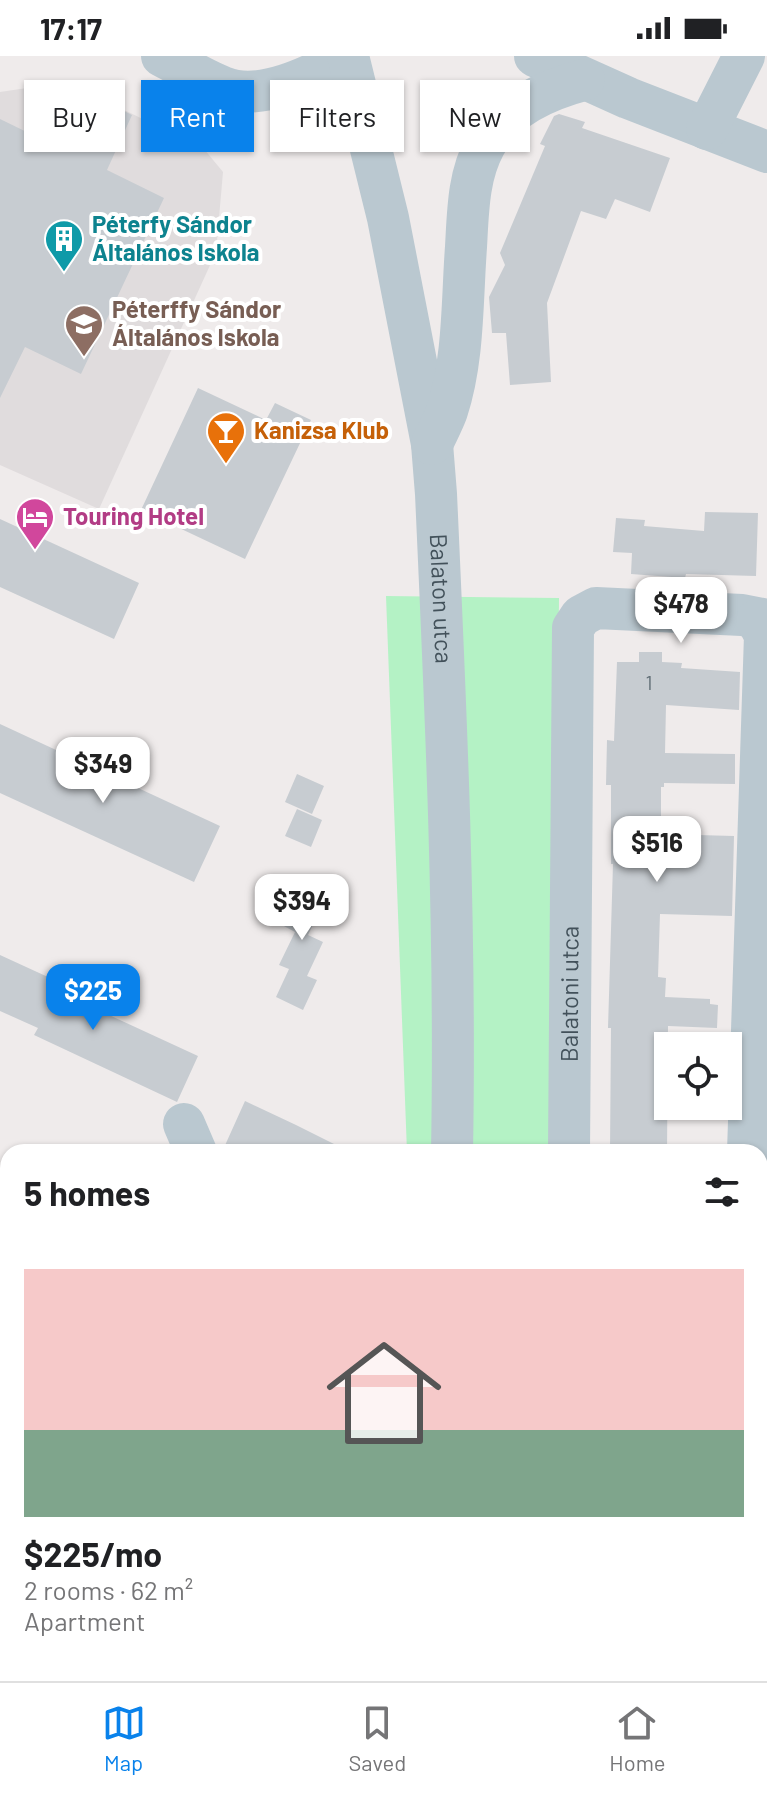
<!DOCTYPE html>
<meta charset="utf-8">
<style>
:root{--surface:#fff;--page:#f6f6f6;--text:#202124;--muted:#757577;--line:#e0e0e0;--accent:#0982eb}
body{margin:0;font-family:Barlow,sans-serif;background:var(--page);color:var(--text);height:100vh;display:flex;flex-direction:column;font-size:30px;white-space:nowrap}
*{box-sizing:border-box;margin:0}
p{font-size:26px;color:var(--muted)}
.icon{flex:none;width:44px;height:44px;fill:none;stroke:currentColor;stroke-width:2;stroke-linecap:round;stroke-linejoin:round}
.map{position:relative;flex:1;overflow:hidden}
.side{position:absolute;left:0px;top:1088px;width:768px;height:538px;display:flex;flex-direction:column;background:var(--surface);border-radius:24px 24px 0 0;box-shadow:0 2px 6px #0004}
.side>*{flex:none}
.hud{position:absolute;left:24px;top:24px;width:720px;height:72px;display:flex;gap:16px}
.tools{position:absolute;left:654px;top:976px;display:grid;gap:16px}
.tools a{display:grid;place-items:center;width:88px;height:88px;border-radius:0px;background:var(--surface);box-shadow:0 2px 6px #0004;font-size:40px}
.price{position:absolute;translate:-50% -68px;padding:0 18px;border-radius:16px;background:#fff;color:#222;font-size:26px;line-height:52px;filter:drop-shadow(0 2px 4px #0008)}
.price::after{content:'';position:absolute;left:50%;top:48px;width:24px;height:18px;margin-left:-12px;background:inherit;clip-path:polygon(0 0,100% 0,50% 100%)}
.price.active{background:var(--accent);color:#fff}
ul{padding:0;list-style:none}
li{display:grid;align-content:center;gap:16px;height:424px;padding:0 24px}
li span{display:grid;place-items:center;height:248px;border-radius:0px;color:#555}
li>.icon{margin-inline-start:auto}
span .icon{width:144px;height:144px;fill:#fffc;stroke-width:1}
li b{font-size:34px}
h2{display:flex;justify-content:space-between;align-items:center;height:96px;padding:0 24px;font-size:34px}
.pill{padding:0 28px;border-radius:0px;background:var(--surface);box-shadow:0 2px 6px #0004;font-size:28px;line-height:72px}
.pill.active{background:var(--accent);color:#fff}
.status{display:flex;justify-content:space-between;align-items:center;height:56px;padding:0 40px;background:var(--surface);direction:ltr}
.status svg{height:22px;fill:currentColor}
.menu{display:flex;justify-content:space-around;align-items:center;height:112px;border-top:2px solid var(--line);background:var(--surface);font-size:22px;color:var(--muted)}
.menu a{display:grid;justify-items:center;gap:4px}
.menu .active{color:var(--accent)}
.map>svg:first-child{display:block}
</style>
<div class="status"><b>17:17</b><svg viewBox="0 0 49 12"><path d="M0 12V9h3v3zM5 12V6h3v6zM10 12V3h3v9zM15 12V0h3v12zM26 1h20v11H26zM47 4h2v5h-2z"/></svg></div>
<div class="map">
<svg width="767" height="1625" viewBox="0 0 767 1625">
<rect width="100%" height="100%" fill="#efebeb"/>
<path fill="#fdf2e0" d="M 767,1407 L 767,1625 L 535,1625 L 535,1618 L 760,1618 L 760,1408 Z
M 120,1618 L 408,1618 L 408,1625 L 119,1625 Z"/>
<path fill="#e0dcdd" d="M 67,26 L 204,93 L 223,116 L 216,196 L 99,453 L 0,409 L 0,36 Z"/>
<path fill="#b4f2c5" d="M 386,540 L 559,542 L 554,1096 L 407,1096 Z"/>
<path fill="#c7ccd1" d="M 67,26 L 132,59 L 107,114 L 164,142 L 81,318 L 25,291 L 0,342 L 0,63 L 39,82 Z
M 559,58 L 585,66 L 582,72 L 670,102 L 650,156 L 615,143 L 606,163 L 581,155 L 547,247 L 551,326 L 510,329 L 506,277 L 492,277 L 489,241 L 505,209 L 500,197 L 545,90 L 540,88 L 554,60 Z
M 198,332 L 266,364 L 275,347 L 311,364 L 245,503 L 141,454 Z
M 705,456 L 758,457 L 756,520 L 686,518 L 685,522 L 631,518 L 632,497 L 613,496 L 616,462 L 645,464 L 644,470 L 704,475 Z
M 0,463 L 139,527 L 114,583 L 0,531 Z
M 639,596 L 662,596 L 662,606 L 682,607 L 681,612 L 740,616 L 739,654 L 666,649 L 665,697 L 735,698 L 735,728 L 664,727 L 664,731 L 661,731 L 661,778 L 734,780 L 732,860 L 660,858 L 658,921 L 666,922 L 665,941 L 710,943 L 710,948 L 718,949 L 717,972 L 668,970 L 667,1096 L 610,1096 L 611,972 L 608,972 L 613,808 L 611,808 L 611,729 L 606,729 L 607,684 L 614,685 L 617,606 L 639,606 Z
M 0,668 L 220,770 L 194,826 L 0,737 Z
M 297,718 L 324,730 L 312,758 L 285,746 Z
M 297,753 L 322,764 L 311,791 L 285,780 Z
M 306,818 L 331,830 L 308,879 L 323,886 L 307,920 L 317,924 L 303,954 L 276,941 L 289,913 L 279,909 L 295,876 L 282,869 Z
M 0,899 L 61,927 L 57,935 L 198,1000 L 177,1046 L 34,979 L 38,972 L 0,955 Z
M 245,1045 L 296,1069 L 350,1096 L 222,1096 Z"/>
<g fill="none" stroke-linecap="round" stroke-linejoin="round">
<g stroke="#bac8d0" stroke-width="42">
<path d="M 162,0 C 182,10 202,23 223,31 C 261,47 315,18 348,1"/>
<path id="s1" d="M 348,0 L 388,162 L 432,388 L 436,438 C 446,657 456,876 452,1096"/>
<path d="M 535,0 L 628,42 L 767,96"/>
<path d="M 707,73 L 744,0"/>
<path d="M 432,388 C 437,377 443,366 447,355 C 464,303 462,244 466,191 C 468,156 468,120 485,89 C 505,52 546,34 584,24"/>
<path d="M 184,1068 L 196,1096"/>
<path id="s2" d="M 569,1096 L 573,572 L 581,560 L 596,552 L 742,559 L 767,564"/>
<path d="M 748,1096 L 765,579 L 757,564"/>
<path d="M 760,1237 L 767,1238"/>
<path d="M 760,1574 L 767,1574"/>
<path d="M 1,1608 L 8,1594"/>
<path d="M 463,1618 L 463,1625"/>
<path d="M 741,1625 L 741,1618"/>
</g>
</g>
<defs>
<g id="building-pin" transform="scale(2)"><path d="M0 17L-7.5 6A9.5 9.5 0 1 1 7.5 6Z" fill="#0f9aa8" stroke="#fff"/><path d="M-4-6H4V6H1V3H-1V6H-4ZM-2.5-4.3h1.7v1.8h-1.7ZM.8-4.3h1.7v1.8H.8ZM-2.5-1h1.7V.8h-1.7ZM.8-1h1.7V.8H.8Z" fill="#fff"/></g>
<g id="school-pin" transform="scale(2)"><path d="M0 17L-7.5 6A9.5 9.5 0 1 1 7.5 6Z" fill="#8d6e63" stroke="#fff"/><path d="M0-5L7-2L0 1L-7-2ZM-4 1L0 2.5L4 1V4Q0 6-4 4Z" fill="#fff"/></g>
<g id="bar-pin" transform="scale(2)"><path d="M0 17L-7.5 6A9.5 9.5 0 1 1 7.5 6Z" fill="#e8710a" stroke="#fff"/><path d="M-6-5H6L.8 .8V4.5H3.5V6h-7V4.5H-.8V.8Z" fill="#fff"/></g>
<g id="hotel-pin" transform="scale(2)"><path d="M0 17L-7.5 6A9.5 9.5 0 1 1 7.5 6Z" fill="#d1479c" stroke="#fff"/><path d="M-6-4.5h1.5V1H6V5H4.5V3h-9V5H-6ZM-4 0a1.8 1.8 0 1 1 3.6 0ZM.5 0V-2.5h3Q6-2.5 6 0Z" fill="#fff"/></g>
</defs>
<g fill-rule="evenodd">
<use href="#building-pin" x="64" y="183"/>
<use href="#school-pin" x="84" y="268"/>
<use href="#bar-pin" x="226" y="375"/>
<use href="#hotel-pin" x="35" y="461"/>
</g>
<g text-anchor="middle" stroke-width="8" stroke-linejoin="round" paint-order="stroke">
<g font-size="20" fill="#637078">
<text x="649" y="634">1</text>
</g>
<g font-size="24" font-weight="bold" fill="#0d838f" stroke="#fff" text-anchor="start">
<text x="92" y="177">Péterfy Sándor<tspan x="92" dy="28">Általános Iskola</tspan></text>
</g>
<g font-size="24" font-weight="bold" fill="#785e54" stroke="#fff" text-anchor="start">
<text x="112" y="262">Péterffy Sándor<tspan x="112" dy="28">Általános Iskola</tspan></text>
</g>
<g font-size="24" font-weight="bold" fill="#c56008" stroke="#fff" text-anchor="start">
<text x="254" y="383">Kanizsa Klub</text>
</g>
<g font-size="24" font-weight="bold" fill="#b23c85" stroke="#fff" text-anchor="start">
<text x="63" y="469">Touring Hotel</text>
</g>
<g font-size="24" fill="#42515a" stroke="#fff">
<text dy="8" stroke="none"><textPath href="#s1" startOffset="552">Balaton utca</textPath></text>
<text dy="8" stroke="none"><textPath href="#s2" startOffset="158">Balatoni utca</textPath></text>
</g>
</g>
</svg>
<div class="tools">
<a><svg class="icon" aria-label="locate" viewBox="0 0 24 24"><circle cx="12" cy="12" r="6"/><path d="M12 2v4M12 18v4M2 12h4M18 12h4"/></svg></a>
</div>
<b class="price" style="left:681px;top:589px">$478</b>
<b class="price" style="left:103px;top:749px">$349</b>
<b class="price" style="left:657px;top:828px">$516</b>
<b class="price" style="left:302px;top:886px">$394</b>
<b class="price active" style="left:93px;top:976px">$225</b>
<div class="hud">
<a class="pill">Buy</a>
<a class="pill active">Rent</a>
<a class="pill">Filters</a>
<a class="pill">New</a>
</div>
<section class="side">
<h2>5 homes<svg class="icon" aria-label="filters" viewBox="0 0 24 24"><path d="M4 7h16M4 17h16"/><circle cx="9" cy="7" r="2"/><circle cx="15" cy="17" r="2"/></svg></h2>
<ul>
<li><span style="background:linear-gradient(#f6c9c9 65%,#7fa58c 0)"><svg class="icon" aria-label="home" viewBox="0 0 24 24"><path d="M3 11l9-7 9 7M6 9v11h12V9"/></svg></span><div><b>$225/mo</b><p>2 rooms · 62 m²</p><p>Apartment</p></div></li>
</ul>
</section>
</div>
<nav class="menu">
<a class="active"><svg class="icon" aria-label="map" viewBox="0 0 24 24"><path d="M3 6l6-2 6 2 6-2v14l-6 2-6-2-6 2zM9 4v14M15 6v14"/></svg>Map</a>
<a><svg class="icon" aria-label="saved" viewBox="0 0 24 24"><path d="M7 4h10v16l-5-4-5 4z"/></svg>Saved</a>
<a><svg class="icon" aria-label="home" viewBox="0 0 24 24"><path d="M3 11l9-7 9 7M6 9v11h12V9"/></svg>Home</a>
</nav>
